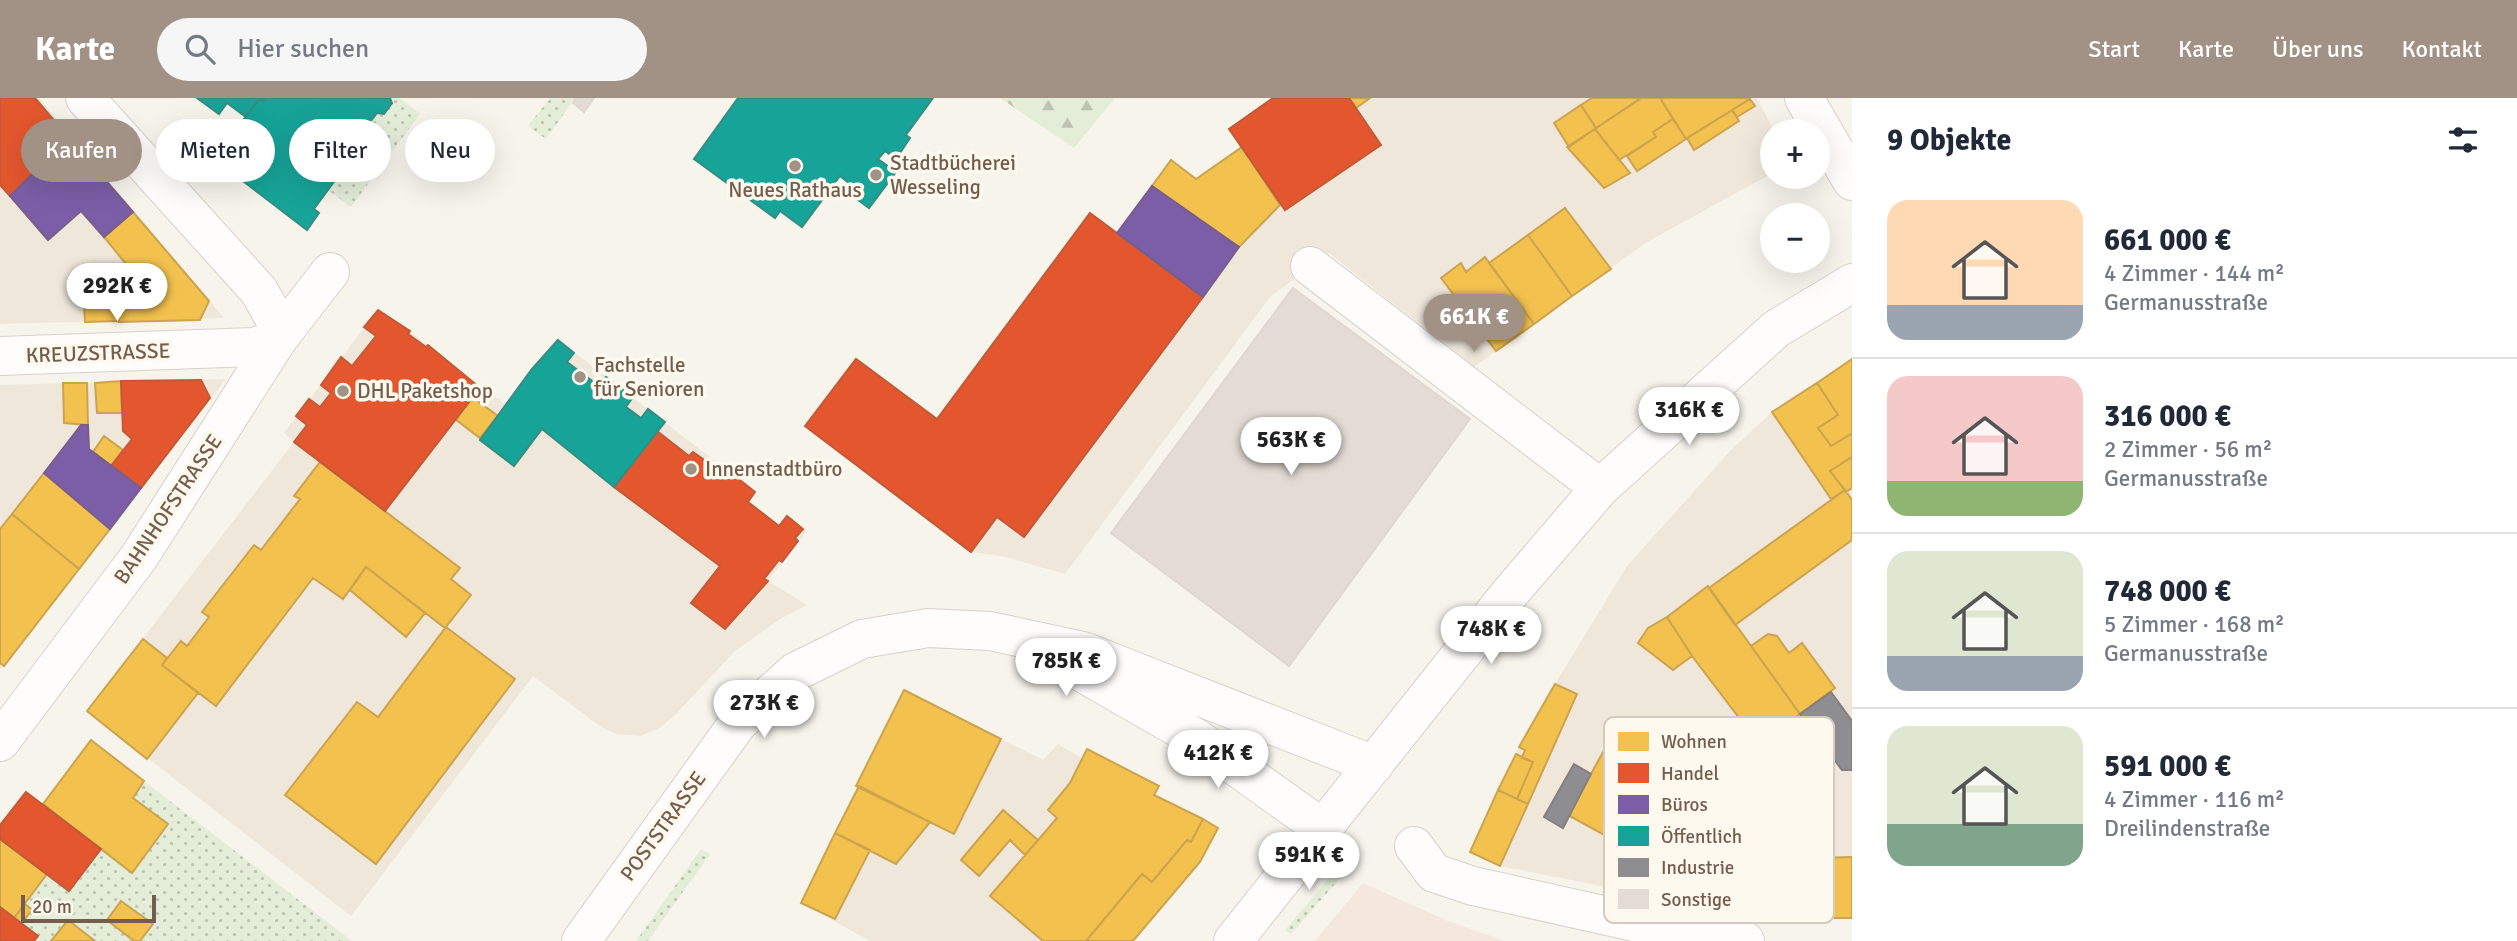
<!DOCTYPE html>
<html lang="de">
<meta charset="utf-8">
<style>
:root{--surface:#fff;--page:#f6f6f7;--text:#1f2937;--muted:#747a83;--line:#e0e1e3;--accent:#a29285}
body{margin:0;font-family:Signika,sans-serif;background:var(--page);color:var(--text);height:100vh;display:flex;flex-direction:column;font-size:26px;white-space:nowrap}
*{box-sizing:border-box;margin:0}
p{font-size:23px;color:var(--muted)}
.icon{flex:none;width:38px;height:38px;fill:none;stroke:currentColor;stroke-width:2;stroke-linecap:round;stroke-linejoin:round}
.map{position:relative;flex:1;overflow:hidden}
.drawer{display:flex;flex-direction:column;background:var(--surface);width:665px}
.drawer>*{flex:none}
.hud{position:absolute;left:21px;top:21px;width:665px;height:63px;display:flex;gap:14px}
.buttons{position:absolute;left:1760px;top:21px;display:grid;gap:14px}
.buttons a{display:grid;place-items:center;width:70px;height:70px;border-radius:50%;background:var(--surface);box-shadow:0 7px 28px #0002;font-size:35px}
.scale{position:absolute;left:21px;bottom:18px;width:135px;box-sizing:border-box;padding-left:7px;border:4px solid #745d4d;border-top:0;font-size:19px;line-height:24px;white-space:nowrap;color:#745d4d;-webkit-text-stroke:5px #fef9ee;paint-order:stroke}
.price{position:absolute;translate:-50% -60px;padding:0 16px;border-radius:24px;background:#fff;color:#222;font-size:23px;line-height:46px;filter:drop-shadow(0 2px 4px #0008)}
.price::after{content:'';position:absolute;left:50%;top:42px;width:21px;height:16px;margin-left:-10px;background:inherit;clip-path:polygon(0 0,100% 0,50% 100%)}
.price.on{background:var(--accent);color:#fff}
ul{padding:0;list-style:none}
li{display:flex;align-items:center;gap:21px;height:175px;padding:0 35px}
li+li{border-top:2px solid var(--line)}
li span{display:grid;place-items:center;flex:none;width:196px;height:140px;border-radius:21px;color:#555}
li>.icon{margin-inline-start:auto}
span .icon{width:84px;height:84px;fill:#fffc;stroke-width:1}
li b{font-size:30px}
h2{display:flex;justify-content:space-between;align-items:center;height:84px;padding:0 35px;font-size:30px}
.tag{padding:0 24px;border-radius:32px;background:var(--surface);box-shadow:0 7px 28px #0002;font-size:24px;line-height:63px}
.tag.on{background:var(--accent);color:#fff}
header{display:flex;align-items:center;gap:42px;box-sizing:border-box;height:98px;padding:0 35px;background:var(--accent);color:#fff}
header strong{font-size:33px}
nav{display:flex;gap:38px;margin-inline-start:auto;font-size:24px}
.search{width:490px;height:63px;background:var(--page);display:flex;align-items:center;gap:18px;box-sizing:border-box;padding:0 24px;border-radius:38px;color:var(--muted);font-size:26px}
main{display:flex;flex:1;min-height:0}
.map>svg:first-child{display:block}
</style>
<header>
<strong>Karte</strong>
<div class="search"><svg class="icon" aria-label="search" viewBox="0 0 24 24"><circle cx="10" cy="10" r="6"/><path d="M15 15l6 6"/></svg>Hier suchen</div>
<nav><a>Start</a><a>Karte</a><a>Über uns</a><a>Kontakt</a></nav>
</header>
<main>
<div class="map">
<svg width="1852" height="843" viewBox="0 0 1852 843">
<defs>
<pattern id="grass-dots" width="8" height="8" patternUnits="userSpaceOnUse" patternTransform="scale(1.75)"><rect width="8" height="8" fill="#e3edd8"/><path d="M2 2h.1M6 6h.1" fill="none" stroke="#bdc3b1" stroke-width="1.8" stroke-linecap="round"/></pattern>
<pattern id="forest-firs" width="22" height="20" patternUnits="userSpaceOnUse" patternTransform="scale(1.75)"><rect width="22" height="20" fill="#e3edd8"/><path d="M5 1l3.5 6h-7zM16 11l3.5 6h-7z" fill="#bdc3b1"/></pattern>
</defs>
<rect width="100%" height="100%" fill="#f7f4ec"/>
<path fill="#efe7da" d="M 0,0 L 39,0 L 224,220 L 0,226 Z
M 1273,0 L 1757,0 L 1774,33 L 1773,65 L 1769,77 L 1647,144 L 1474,269 L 1329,155 L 1270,199 L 1065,476 L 1002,458 L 971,454 L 805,328 L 856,261 L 937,321 L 1090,115 L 1118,135 L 1171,62 L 1196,81 L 1241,50 L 1229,31 Z
M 379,210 L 505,306 L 556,240 L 755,394 L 748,404 L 779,427 L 787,418 L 807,433 L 768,483 L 807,507 L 780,521 L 735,553 L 675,617 L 658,631 L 640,638 L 616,636 L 601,629 L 533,578 L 351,818 L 87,613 L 294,344 L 284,335 Z
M 1852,261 L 1852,820 L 1751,817 L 1500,768 L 1470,754 L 1527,632 L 1627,468 L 1731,352 L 1772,314 Z
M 226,281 L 39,524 L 0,572 L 0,287 Z
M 904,592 L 1043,662 L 1058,646 L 1082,660 L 1087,651 L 1159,688 L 1155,697 L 1218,730 L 1200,764 L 1133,843 L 870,843 L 801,805 Z"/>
<path fill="#f4e7de" d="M 1363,785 L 1448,823 L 1505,843 L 1315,843 Z"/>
<path fill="url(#grass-dots)" d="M 390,0 L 400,0 L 420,16 L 351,109 L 328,92 L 347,66 L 341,62 L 377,15 L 384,15 L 392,5 Z
M 550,0 L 575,0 L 546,41 L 528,28 Z
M 144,683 L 352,843 L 34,843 L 37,839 L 21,826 L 32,812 L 25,806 L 47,776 L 69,792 L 101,751 L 168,726 L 133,700 Z
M 701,751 L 710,756 L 648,843 L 636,843 Z
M 1341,766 L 1342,778 L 1291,836 L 1285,832 Z"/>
<path fill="url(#forest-firs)" d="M 1000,0 L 1115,0 L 1074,50 Z"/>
<path fill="#f2c14e" stroke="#cca34e" stroke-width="2" d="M 1349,0 L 1370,0 L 1356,10 Z
M 1592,0 L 1640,0 L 1640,1 L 1596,30 L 1581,7 Z
M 1660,0 L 1750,0 L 1750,1 L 1686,41 Z
M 1660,0 L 1673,21 L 1653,34 L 1656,39 L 1619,62 L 1595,31 L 1641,0 Z
M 1750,1 L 1755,8 L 1737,19 L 1732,12 Z
M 1581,7 L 1596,30 L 1569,49 L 1554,25 Z
M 1732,12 L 1739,23 L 1694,52 L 1687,40 Z
M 1673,21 L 1686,41 L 1637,73 L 1627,58 L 1656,39 L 1653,34 Z
M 1595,31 L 1630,75 L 1604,90 L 1567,49 Z
M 1242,49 L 1280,107 L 1239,149 L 1152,88 L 1171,62 L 1196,81 Z
M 1565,110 L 1611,171 L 1572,198 L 1528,137 Z
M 133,114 L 209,203 L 200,222 L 119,224 L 118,173 L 126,166 L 104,139 Z
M 1528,137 L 1572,198 L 1534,226 L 1489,165 Z
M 1485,159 L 1534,226 L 1496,253 L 1441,180 L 1461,165 L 1466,174 Z
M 118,185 L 119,223 L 85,224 L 83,186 Z
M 1852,261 L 1852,338 L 1851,336 L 1831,348 L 1818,330 L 1838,317 L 1817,285 Z
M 121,283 L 122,315 L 97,315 L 95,285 Z
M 63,285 L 87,285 L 88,327 L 64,325 Z
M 1817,285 L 1838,317 L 1818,330 L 1831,348 L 1851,336 L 1852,338 L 1852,359 L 1830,373 L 1845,392 L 1831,401 L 1772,314 Z
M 472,299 L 498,318 L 480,340 L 455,321 Z
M 104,338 L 123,352 L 111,368 L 93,354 Z
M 1852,359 L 1852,390 L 1846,394 L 1830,373 Z
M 320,364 L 460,470 L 451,481 L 471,497 L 445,530 L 366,469 L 343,501 L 313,480 L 216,608 L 162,567 L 181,543 L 187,548 L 209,519 L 202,514 L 254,447 L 261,452 L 300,401 L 294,398 Z
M 44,375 L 110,431 L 79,471 L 12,416 Z
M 1845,392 L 1852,402 L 1852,442 L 1735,527 L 1709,490 Z
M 12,416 L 79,471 L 4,568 L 0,565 L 0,431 Z
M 366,469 L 425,515 L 406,539 L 350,492 Z
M 1708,488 L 1800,616 L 1759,646 L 1692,558 L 1667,519 Z
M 1667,519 L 1692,558 L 1673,572 L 1638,545 L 1648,530 Z
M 446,529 L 515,581 L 376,766 L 285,697 L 357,604 L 378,619 Z
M 1768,536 L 1777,538 L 1789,555 L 1802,545 L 1835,590 L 1800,616 L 1751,548 Z
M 143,541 L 167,560 L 162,567 L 198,595 L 147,661 L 87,613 Z
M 1555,586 L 1577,596 L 1528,706 L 1517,701 L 1533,664 L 1522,660 L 1525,652 L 1519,649 Z
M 904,592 L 1001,641 L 954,736 L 856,688 Z
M 1621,622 L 1668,649 L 1615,743 L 1568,717 Z
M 91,642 L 144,683 L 133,700 L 168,726 L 132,775 L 43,706 Z
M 1087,651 L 1159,688 L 1154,697 L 1203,721 L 1191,744 L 1187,742 L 1152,784 L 1142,776 L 1086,843 L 1043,843 L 990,798 L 1057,720 L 1048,712 L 1070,685 Z
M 1516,656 L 1533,664 L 1517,701 L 1498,692 Z
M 859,688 L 930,724 L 896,766 L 835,735 Z
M 1498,692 L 1528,706 L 1500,768 L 1470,754 Z
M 1003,712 L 1038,742 L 1025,757 L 1010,742 L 979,778 L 961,762 Z
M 1203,721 L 1218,730 L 1200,764 L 1133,843 L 1086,843 L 1142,776 L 1152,784 L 1187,742 L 1191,744 Z
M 835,735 L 870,752 L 835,821 L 801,805 Z
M 0,741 L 47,776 L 14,820 L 0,809 Z
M 1852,759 L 1852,820 L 1820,820 L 1818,760 Z
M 121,803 L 153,826 L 140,843 L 134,843 L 107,822 Z
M 25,806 L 32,812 L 21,826 L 14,820 Z
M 68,822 L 95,843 L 51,843 Z"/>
<path fill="#e4572e" stroke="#c25937" stroke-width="2" d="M 0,0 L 35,0 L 69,40 L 10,98 L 0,87 Z
M 1273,0 L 1349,0 L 1381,47 L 1285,112 L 1229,31 Z
M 1090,115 L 1203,199 L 1024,439 L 997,419 L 971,454 L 805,328 L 856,261 L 937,321 Z
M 378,212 L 410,233 L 408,236 L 426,249 L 428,247 L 480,290 L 385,413 L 294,344 L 307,327 L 296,318 L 309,301 L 320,309 L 331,295 L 321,287 L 341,259 L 352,268 L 376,238 L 364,229 Z
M 201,282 L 210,300 L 141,390 L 111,368 L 132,341 L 123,333 L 121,283 Z
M 657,333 L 689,358 L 693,354 L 710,366 L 706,371 L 721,382 L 728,373 L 745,386 L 755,394 L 748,404 L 779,428 L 787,418 L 803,431 L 795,440 L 798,443 L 782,464 L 779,462 L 764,481 L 768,483 L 725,531 L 691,505 L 720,468 L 614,389 Z
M 26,694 L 101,751 L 69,793 L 0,741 L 0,727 Z
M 0,809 L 38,838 L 34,843 L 0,843 Z"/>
<path fill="#7b5ea7" stroke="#795e8c" stroke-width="2" d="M 69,40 L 133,114 L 104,139 L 81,113 L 48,142 L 10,98 Z
M 1152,88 L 1239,149 L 1203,199 L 1117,135 Z
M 81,327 L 88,327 L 89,351 L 141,390 L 110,431 L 44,375 Z"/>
<path fill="#17a398" stroke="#338e82" stroke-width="2" d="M 197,0 L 265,0 L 263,3 L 259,1 L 246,19 L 227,5 L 219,16 Z
M 265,0 L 390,0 L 392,5 L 384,16 L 377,15 L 341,62 L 347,66 L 314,111 L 319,115 L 307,132 L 214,61 L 259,1 L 263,3 Z
M 738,0 L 933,0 L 906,37 L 910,40 L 896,61 L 885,53 L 878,61 L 896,74 L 869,110 L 850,96 L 854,89 L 840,78 L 802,129 L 780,113 L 775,120 L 694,61 Z
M 558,242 L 574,255 L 567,264 L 599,288 L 606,279 L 633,299 L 626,309 L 641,320 L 648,311 L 665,324 L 614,389 L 542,331 L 514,368 L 480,342 L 532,271 Z"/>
<path fill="#8d8d92" stroke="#867f7d" stroke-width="2" d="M 1831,594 L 1852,623 L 1852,672 L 1842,672 L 1800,616 Z
M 1574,666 L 1591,676 L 1563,730 L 1544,719 Z"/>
<path fill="#e3dcd4" stroke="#e0d8cf" stroke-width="2" d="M 576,0 L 594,0 L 584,14 L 573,5 Z
M 1293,190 L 1470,321 L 1289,568 L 1111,435 Z"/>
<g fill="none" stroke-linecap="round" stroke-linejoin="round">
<g stroke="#d6d1cb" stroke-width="40">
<path id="minor" d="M 1804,0 L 1852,83
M 1310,168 L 1600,390
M 0,258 L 254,249 L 278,241 L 277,225 L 259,193 L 85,0
M 1081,574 L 1196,640 L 1322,730
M 0,644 L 139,459 L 278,241 L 330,174
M 1414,748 L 1434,775 L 1473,788 L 1688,836 L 1745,843
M 581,843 L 738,625 L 795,574 L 862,541 L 928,530 L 990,533 L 1083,553 L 1374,667
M 1233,843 L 1510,495 L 1600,390 L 1776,231 L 1852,185"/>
</g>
<use href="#minor" stroke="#fefdfc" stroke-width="38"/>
</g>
<g fill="#a29285" stroke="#fef9ee" stroke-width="2.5">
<circle cx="795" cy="68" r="7"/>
<circle cx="876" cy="77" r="7"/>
<circle cx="580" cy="279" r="7"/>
<circle cx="343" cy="293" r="7"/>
<circle cx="691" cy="371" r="7"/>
</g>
<g text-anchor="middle" stroke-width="7" stroke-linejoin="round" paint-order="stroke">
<g font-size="21" fill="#745d4d" stroke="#fef9ee" text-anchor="start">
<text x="890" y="72">Stadtbücherei<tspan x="890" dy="24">Wesseling</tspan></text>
<text x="795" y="99" text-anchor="middle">Neues Rathaus</text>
<text x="594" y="274">Fachstelle<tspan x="594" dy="24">für Senioren</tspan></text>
<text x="357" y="300">DHL Paketshop</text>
<text x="705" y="378">Innenstadtbüro</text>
</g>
<g font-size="21" fill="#745d4d" stroke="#fef9ee">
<text transform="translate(98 255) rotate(-2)" y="7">KREUZSTRASSE</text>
<text transform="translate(168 411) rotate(-56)" y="7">BAHNHOFSTRASSE</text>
<text transform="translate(663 728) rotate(-54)" y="7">POSTSTRASSE</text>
</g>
</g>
<rect x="1604" y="619" width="230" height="206" rx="10" fill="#fef9ee" stroke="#d5cabe" stroke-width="2"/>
<rect x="1618" y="634" width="31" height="19" fill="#f2c14e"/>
<rect x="1618" y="665" width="31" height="20" fill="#e4572e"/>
<rect x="1618" y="697" width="31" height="19" fill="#7b5ea7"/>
<rect x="1618" y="728" width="31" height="20" fill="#17a398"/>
<rect x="1618" y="760" width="31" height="19" fill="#8d8d92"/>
<rect x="1618" y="791" width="31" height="20" fill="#e3dcd4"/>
<g font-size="19" fill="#745d4d">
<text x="1661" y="650">Wohnen</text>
<text x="1661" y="682">Handel</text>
<text x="1661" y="713">Büros</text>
<text x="1661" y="745">Öffentlich</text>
<text x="1661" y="776">Industrie</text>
<text x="1661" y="808">Sonstige</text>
</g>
</svg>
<div class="buttons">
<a>+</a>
<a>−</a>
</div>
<div class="scale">20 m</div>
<b class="price" style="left:117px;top:225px">292K €</b>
<b class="price on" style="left:1474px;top:256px">661K €</b>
<b class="price" style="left:1689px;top:349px">316K €</b>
<b class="price" style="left:1291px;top:379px">563K €</b>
<b class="price" style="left:1491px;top:568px">748K €</b>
<b class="price" style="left:1066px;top:600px">785K €</b>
<b class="price" style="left:764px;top:642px">273K €</b>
<b class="price" style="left:1218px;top:692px">412K €</b>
<b class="price" style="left:1309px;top:794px">591K €</b>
<div class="hud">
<a class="tag on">Kaufen</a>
<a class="tag">Mieten</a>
<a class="tag">Filter</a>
<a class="tag">Neu</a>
</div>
</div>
<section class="drawer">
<h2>9 Objekte<svg class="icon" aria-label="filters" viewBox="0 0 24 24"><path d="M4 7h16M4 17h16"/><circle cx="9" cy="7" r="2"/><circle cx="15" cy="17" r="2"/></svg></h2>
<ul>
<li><span style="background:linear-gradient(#ffd9b3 75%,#9aa5b1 0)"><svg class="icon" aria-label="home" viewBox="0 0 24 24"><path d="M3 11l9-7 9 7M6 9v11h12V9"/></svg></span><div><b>661 000 €</b><p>4 Zimmer · 144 m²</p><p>Germanusstraße</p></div></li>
<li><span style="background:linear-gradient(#f6c9c9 75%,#8fb573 0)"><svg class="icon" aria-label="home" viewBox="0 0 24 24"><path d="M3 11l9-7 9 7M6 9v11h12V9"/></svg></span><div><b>316 000 €</b><p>2 Zimmer · 56 m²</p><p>Germanusstraße</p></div></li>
<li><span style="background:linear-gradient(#dfe7d0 75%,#9aa5b1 0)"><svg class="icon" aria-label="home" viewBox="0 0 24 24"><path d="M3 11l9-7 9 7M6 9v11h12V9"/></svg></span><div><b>748 000 €</b><p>5 Zimmer · 168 m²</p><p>Germanusstraße</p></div></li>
<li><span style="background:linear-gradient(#dfe7d0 70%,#7fa58c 0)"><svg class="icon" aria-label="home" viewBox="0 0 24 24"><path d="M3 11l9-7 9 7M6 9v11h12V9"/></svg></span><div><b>591 000 €</b><p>4 Zimmer · 116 m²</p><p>Dreilindenstraße</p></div></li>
</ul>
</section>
</main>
